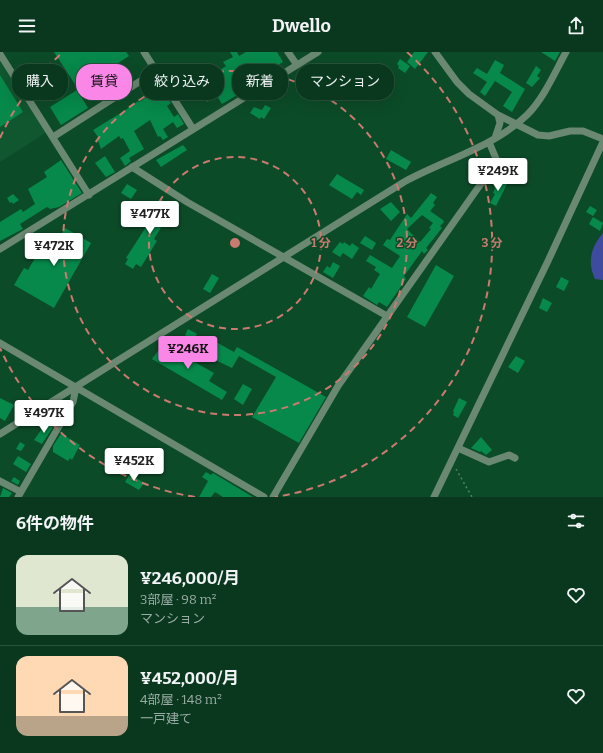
<!DOCTYPE html>
<html lang="ja">
<meta charset="utf-8">
<style>
:root{--surface:#09381e;--page:#17432b;--text:#f1f3f6;--muted:#99aca4;--line:#29523c;--accent:#fa87e7}
body{margin:0;font-family:Bitter,"Noto Sans JP",serif;background:var(--page);color:var(--text);height:100vh;display:flex;flex-direction:column;font-size:15px;white-space:nowrap}
*{box-sizing:border-box;margin:0}
p{font-size:13px;color:var(--muted)}
.icon{flex:none;width:22px;height:22px;fill:none;stroke:currentColor;stroke-width:2;stroke-linecap:round;stroke-linejoin:round}
.map{position:relative;height:445px;overflow:hidden}
.panel{display:flex;flex-direction:column;background:var(--surface);flex:1}
.panel>*{flex:none}
.hud{position:absolute;left:12px;top:12px;width:400px;height:36px;display:flex;gap:8px}
.price{position:absolute;translate:-50% -34px;padding:0 9px;border-radius:4px;background:#fff;color:#222;font-size:13px;line-height:26px;filter:drop-shadow(0 1px 2px #0008)}
.price::after{content:'';position:absolute;left:50%;top:24px;width:12px;height:9px;margin-left:-6px;background:inherit;clip-path:polygon(0 0,100% 0,50% 100%)}
.price.selected{background:var(--accent);color:#111}
ul{padding:0;list-style:none}
li{display:flex;align-items:center;gap:12px;height:100px;padding:0 16px}
li+li{border-top:1px solid var(--line)}
li span{display:grid;place-items:center;flex:none;width:112px;height:80px;border-radius:12px;color:#555}
li>.icon{margin-inline-start:auto}
span .icon{width:48px;height:48px;fill:#fffc;stroke-width:1}
li b{font-size:17px}
h2{display:flex;justify-content:space-between;align-items:center;height:48px;padding:0 16px;font-size:17px}
.tag{padding:0 14px;border-radius:16px;background:var(--surface);box-shadow:0 4px 16px #0002,0 0 0 1px var(--line);font-size:14px;line-height:36px}
.tag.selected{background:var(--accent);color:#111}
header{display:flex;justify-content:space-between;align-items:center;height:52px;padding:0 16px;background:var(--surface);font-size:18px;font-weight:700}
.map>svg:first-child{display:block}
</style>
<header><svg class="icon" aria-label="menu" viewBox="0 0 24 24"><path d="M4 6h16M4 12h16M4 18h16"/></svg>Dwello<svg class="icon" aria-label="share" viewBox="0 0 24 24"><path d="M12 15V3M7 8l5-5 5 5M5 13v7h14v-7"/></svg></header>
<div class="map">
<svg width="603" height="445" viewBox="0 0 603 445">
<rect width="100%" height="100%" fill="#0c4b28"/>
<path fill="#10562f" d="M 0,6 L 47,80 L 0,110 Z"/>
<path fill="#3f4b9e" d="M 603,181 L 603,228 L 595,227 C 587,210 591,195 603,181 Z"/>
<path fill="#06894a" fill-rule="evenodd" d="M 54,0 L 126,0 L 129,4 L 78,37 Z
M 230,0 L 237,0 L 239,4 L 246,0 L 277,0 L 283,10 L 270,18 L 273,22 L 222,52 L 217,44 L 207,50 L 204,44 L 213,39 L 206,27 L 226,14 L 223,10 L 233,5 Z
M 414,0 L 428,0 L 415,17 L 407,10 Z
M 541,0 L 560,0 L 555,9 Z
M 400,7 L 410,14 L 405,21 L 398,16 L 399,14 L 397,12 Z
M 495,8 L 504,13 L 500,21 L 525,37 L 512,60 L 503,54 L 512,40 L 495,29 L 485,44 L 480,40 L 487,30 L 473,21 L 477,16 L 487,22 Z
M 536,14 L 541,18 L 537,24 L 540,26 L 532,35 L 526,31 Z
M 125,21 L 130,29 L 107,44 L 102,36 Z
M 0,23 L 23,60 L 0,75 Z
M 194,25 L 197,30 L 190,35 L 187,30 Z
M 160,37 L 171,51 L 167,54 L 174,65 L 178,62 L 184,72 L 177,76 L 173,70 L 163,77 L 168,85 L 163,88 L 160,84 L 158,85 L 150,68 L 134,79 L 144,97 L 129,106 L 131,109 L 125,114 L 120,106 L 130,99 L 123,86 L 121,87 L 119,84 L 101,97 L 97,86 L 98,85 L 93,78 L 124,59 L 138,49 L 139,50 Z
M 77,38 L 88,56 L 61,73 L 50,55 Z
M 265,53 L 271,56 L 264,67 L 261,65 L 260,67 L 250,61 L 254,55 L 262,58 Z
M 183,93 L 187,98 L 161,115 L 156,108 Z
M 391,98 L 411,110 L 406,118 L 386,107 Z
M 105,104 L 115,120 L 106,125 L 95,111 Z
M 61,108 L 82,141 L 59,155 L 50,157 L 47,155 L 20,172 L 23,177 L 0,189 L 0,170 L 21,157 L 23,160 L 35,152 L 28,137 L 47,125 L 44,120 Z
M 337,122 L 364,138 L 361,143 L 357,140 L 352,147 L 329,133 Z
M 498,127 L 507,132 L 496,154 L 490,151 L 495,142 L 493,141 L 495,136 L 494,135 Z
M 127,132 L 137,138 L 131,147 L 121,141 Z
M 431,141 L 437,145 L 433,151 L 435,153 L 430,159 L 443,168 L 444,170 L 440,174 L 442,176 L 426,196 L 428,198 L 424,202 L 422,199 L 404,224 L 406,227 L 387,255 L 379,250 L 377,253 L 363,244 L 369,235 L 371,237 L 380,222 L 374,218 L 376,215 L 366,209 L 370,203 L 392,216 L 400,204 L 383,193 L 387,187 L 390,188 L 407,162 L 411,166 ZM 422,163 L 433,171 L 429,176 L 431,177 L 420,190 L 407,177 Z
M 13,142 L 19,148 L 13,152 L 12,150 L 10,151 L 7,146 Z
M 160,147 L 166,151 L 164,155 L 178,162 L 168,175 L 163,172 L 154,187 L 157,189 L 141,215 L 136,212 L 133,217 L 125,212 L 128,207 L 126,206 L 155,161 L 151,158 Z
M 391,150 L 400,160 L 391,169 L 380,157 Z
M 590,154 L 597,158 L 593,164 L 586,160 Z
M 593,165 L 603,171 L 600,179 L 589,172 Z
M 65,176 L 91,191 L 54,256 L 14,233 L 24,216 L 28,218 L 46,187 L 52,190 L 57,181 L 61,183 Z
M 365,184 L 376,191 L 372,198 L 360,191 Z
M 340,190 L 343,192 L 344,190 L 350,194 L 352,191 L 359,196 L 352,207 L 343,201 L 340,205 L 332,200 Z
M 333,210 L 340,214 L 333,226 L 323,220 L 327,214 L 330,216 Z
M 436,213 L 454,224 L 425,275 L 407,265 Z
M 212,222 L 219,226 L 210,241 L 203,237 Z
M 561,225 L 569,229 L 564,239 L 556,235 Z
M 543,246 L 552,251 L 547,260 L 539,256 Z
M 188,277 L 197,282 L 193,288 L 185,283 Z
M 216,290 L 234,300 L 237,295 L 326,345 L 299,391 L 252,365 L 276,325 L 239,304 L 232,316 L 207,304 Z
M 163,292 L 214,321 L 209,329 L 227,340 L 222,348 L 152,307 Z
M 516,304 L 525,309 L 518,321 L 508,315 Z
M 243,332 L 252,337 L 243,353 L 234,347 Z
M 0,346 L 14,353 L 5,369 L 0,366 Z
M 459,346 L 467,350 L 458,366 L 453,363 L 454,360 L 453,359 Z
M 46,371 L 53,375 L 42,392 L 34,388 Z
M 62,382 L 80,393 L 72,408 L 70,406 L 68,409 L 53,400 L 53,394 L 60,383 Z
M 481,385 L 492,398 L 486,403 L 481,399 L 480,400 L 471,396 Z
M 20,390 L 25,393 L 21,399 L 16,397 Z
M 18,404 L 31,412 L 26,420 L 13,412 Z
M 206,420 L 211,423 L 213,421 L 253,445 L 223,445 L 215,440 L 211,445 L 199,445 L 208,429 L 202,425 Z
M 130,422 L 144,431 L 139,438 L 125,430 Z
M 14,425 L 20,429 L 18,433 L 11,429 Z
M 3,436 L 12,441 L 9,445 L 0,445 Z"/>
<g fill="none" stroke-linecap="round" stroke-linejoin="round">
<path stroke="#4e8464" stroke-width="1.5" stroke-dasharray="2 3" stroke-linecap="butt" d="M 456,417 L 472,445"/>
<path stroke="#6a8872" stroke-width="7" d="M 144,0 L 193,77
M 288,0 L 297,13
M 435,0 L 457,30 L 469,42 L 498,63 L 538,83 L 549,84 L 570,79 L 583,79 L 603,87
M 0,2 L 89,143
M 53,85 L 156,19
M 495,86 L 500,71 L 498,63
M 132,115 L 187,150 L 387,264
M 0,197 L 318,0
M 0,291 L 264,445
M 0,382 L 404,130 C 444,108 494,95 527,63 C 544,46 555,20 566,0
M 458,396 L 489,410 L 509,403 L 515,406
M 0,429 L 21,440
M 18,445 L 73,350 L 76,335
M 273,445 L 338,334 L 497,109 L 489,90
M 434,445 L 548,209 L 603,90"/>
</g>
<g fill="none" stroke="#ca7b6f" stroke-width="2" stroke-dasharray="7 5">
<circle cx="235" cy="191" r="86"/>
<circle cx="235" cy="191" r="172"/>
<path d="M195 445A257 257 0 0 1 0 296M0 86A257 257 0 0 1 63 0M407 0A257 257 0 0 1 275 445"/>
</g>
<circle cx="235" cy="191" r="6" fill="#ca7b6f" stroke="#0c4b28" stroke-width="2"/>
<g font-size="12" text-anchor="middle" font-weight="bold" fill="#ca7b6f" stroke="#0c4b28" stroke-width="3" stroke-linejoin="round" paint-order="stroke">
<text x="321" y="195">1 分</text>
<text x="407" y="195">2 分</text>
<text x="492" y="195">3 分</text>
</g>
</svg>
<b class="price" style="left:498px;top:140px">¥249K</b>
<b class="price" style="left:150px;top:183px">¥477K</b>
<b class="price" style="left:54px;top:215px">¥472K</b>
<b class="price selected" style="left:188px;top:318px">¥246K</b>
<b class="price" style="left:44px;top:382px">¥497K</b>
<b class="price" style="left:134px;top:430px">¥452K</b>
<div class="hud">
<a class="tag">購入</a>
<a class="tag selected">賃貸</a>
<a class="tag">絞り込み</a>
<a class="tag">新着</a>
<a class="tag">マンション</a>
</div>
</div>
<section class="panel">
<h2>6件の物件<svg class="icon" aria-label="filters" viewBox="0 0 24 24"><path d="M4 7h16M4 17h16"/><circle cx="9" cy="7" r="2"/><circle cx="15" cy="17" r="2"/></svg></h2>
<ul>
<li><span style="background:linear-gradient(#dfe7d0 65%,#7fa58c 0)"><svg class="icon" aria-label="home" viewBox="0 0 24 24"><path d="M3 11l9-7 9 7M6 9v11h12V9"/></svg></span><div><b>¥246,000/月</b><p>3部屋 · 98 m²</p><p>マンション</p></div><svg class="icon" aria-label="heart" viewBox="0 0 24 24"><path d="M12 20l-8-8c-3-5 5-10 8-4 3-6 11-1 8 4z"/></svg></li>
<li><span style="background:linear-gradient(#ffd9b3 75%,#b9a48a 0)"><svg class="icon" aria-label="home" viewBox="0 0 24 24"><path d="M3 11l9-7 9 7M6 9v11h12V9"/></svg></span><div><b>¥452,000/月</b><p>4部屋 · 148 m²</p><p>一戸建て</p></div><svg class="icon" aria-label="heart" viewBox="0 0 24 24"><path d="M12 20l-8-8c-3-5 5-10 8-4 3-6 11-1 8 4z"/></svg></li>
</ul>
</section>
